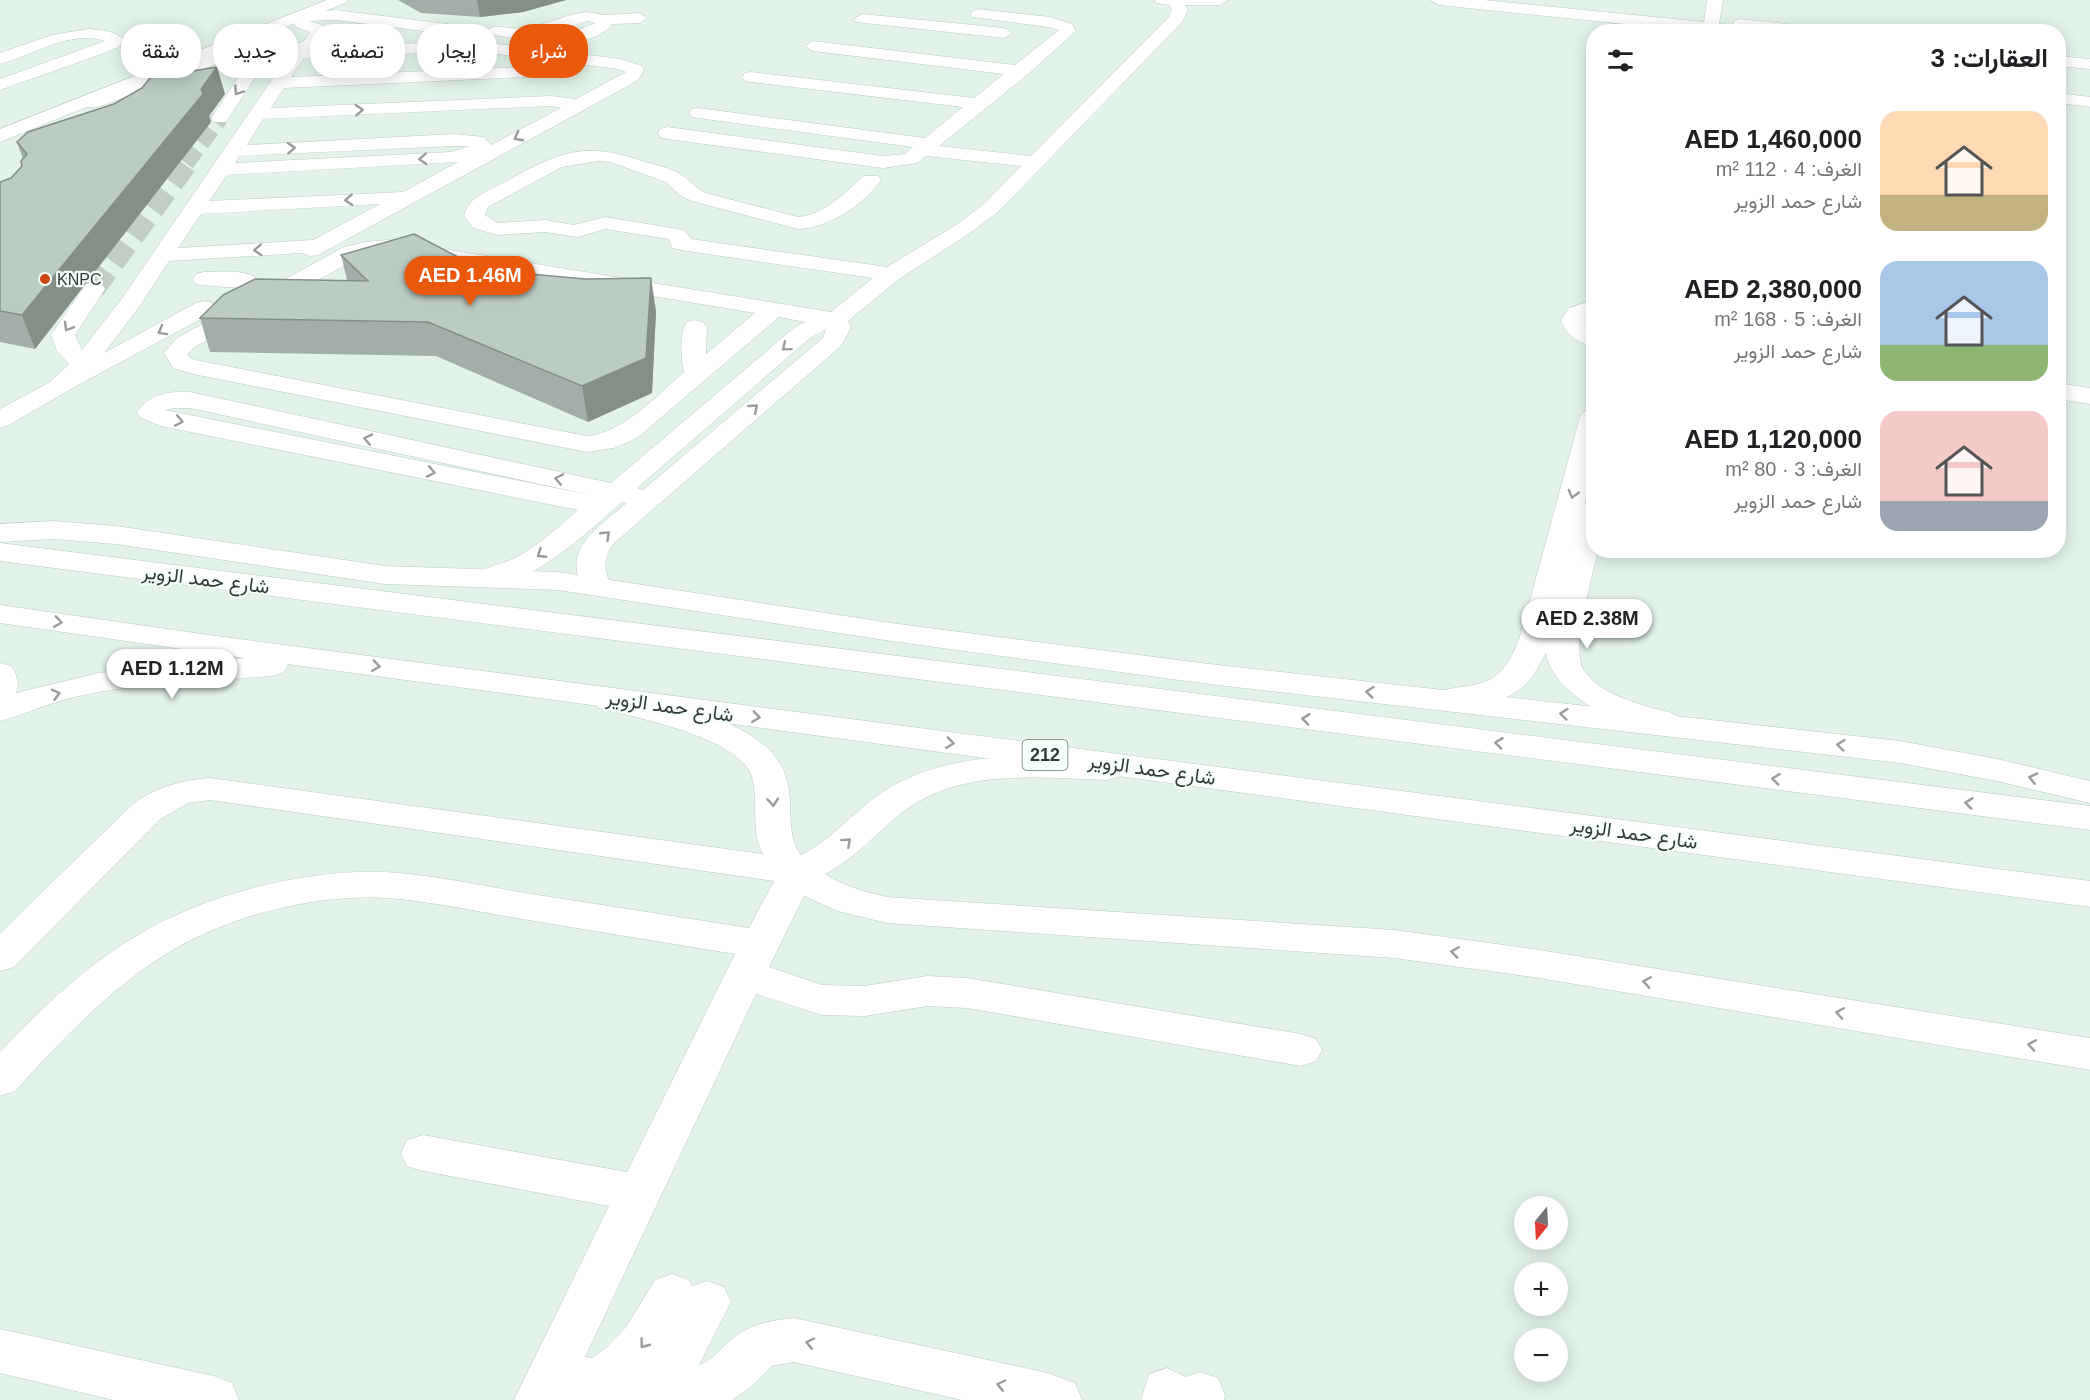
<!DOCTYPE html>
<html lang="ar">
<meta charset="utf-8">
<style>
:root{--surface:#fff;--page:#f2f2f2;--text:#202124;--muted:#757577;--accent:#ea580c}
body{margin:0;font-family:Arial,Vazirmatn,sans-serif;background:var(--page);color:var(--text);direction:rtl;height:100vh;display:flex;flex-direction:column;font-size:22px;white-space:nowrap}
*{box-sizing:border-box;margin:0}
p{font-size:20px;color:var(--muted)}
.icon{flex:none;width:33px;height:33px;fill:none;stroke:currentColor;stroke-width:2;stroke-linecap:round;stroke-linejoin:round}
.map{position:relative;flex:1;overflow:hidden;direction:ltr}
.details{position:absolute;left:1586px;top:24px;width:480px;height:534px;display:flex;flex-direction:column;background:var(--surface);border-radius:24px;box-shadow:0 3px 15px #0003;direction:rtl}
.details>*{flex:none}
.top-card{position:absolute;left:18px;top:24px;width:570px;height:54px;direction:rtl;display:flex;gap:12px}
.needle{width:39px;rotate:198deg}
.fabs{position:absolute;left:1514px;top:1196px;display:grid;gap:12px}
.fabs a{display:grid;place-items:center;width:54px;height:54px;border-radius:50%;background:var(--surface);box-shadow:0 3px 15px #0003;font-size:30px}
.price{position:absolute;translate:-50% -51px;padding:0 14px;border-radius:21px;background:#fff;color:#222;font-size:20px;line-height:39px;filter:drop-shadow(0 2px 3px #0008)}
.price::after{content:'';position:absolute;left:50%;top:36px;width:18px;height:14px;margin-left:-9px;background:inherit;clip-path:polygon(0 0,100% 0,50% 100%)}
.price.active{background:var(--accent);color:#fff}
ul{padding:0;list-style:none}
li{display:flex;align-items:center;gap:18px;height:150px;padding:0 18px}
li span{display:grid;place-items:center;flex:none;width:168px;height:120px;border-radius:18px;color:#555}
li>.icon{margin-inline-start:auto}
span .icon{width:72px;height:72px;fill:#fffc;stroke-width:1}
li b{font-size:26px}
h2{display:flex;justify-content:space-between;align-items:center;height:72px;padding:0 18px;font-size:26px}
.chip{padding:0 21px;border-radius:24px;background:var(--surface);box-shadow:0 3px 15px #0003;font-size:21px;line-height:54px}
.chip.active{background:var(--accent);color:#fff}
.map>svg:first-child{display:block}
</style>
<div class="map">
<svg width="2090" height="1400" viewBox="0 0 2090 1400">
<rect width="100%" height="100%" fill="#e3f3ea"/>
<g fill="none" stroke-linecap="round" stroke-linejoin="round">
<path stroke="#c0cec6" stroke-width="17" stroke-dasharray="17 8" stroke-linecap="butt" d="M 186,163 L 220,118"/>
<path stroke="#c0cec6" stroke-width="22" stroke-dasharray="22 11" stroke-linecap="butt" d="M 94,289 L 188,162"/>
<g stroke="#bbcbc2" stroke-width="1">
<path id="minor" d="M 1154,0 L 1228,0 L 1220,5 L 1185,5 L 1188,10 L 1182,22 L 998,212 L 970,233 L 899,279 L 848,321 L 851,327 L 841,346 L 613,544 C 603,558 603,571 612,586 L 608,592 L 597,595 L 586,592 C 558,551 598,527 627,503 L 622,502 C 591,529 523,595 479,584 L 475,578 C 483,566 500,565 513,559 C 537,547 557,528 578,510 L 161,426 L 141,418 L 137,413 C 148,394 169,391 190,392 L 611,483 L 794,328 L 805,322 L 779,317 L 637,438 L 614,448 L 587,452 L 193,374 L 173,368 L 164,353 L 177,338 L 344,247 L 366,242 L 388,240 L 831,312 L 873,278 L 687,251 L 672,248 L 669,239 L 605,229 L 578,237 L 545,232 L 498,235 L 473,228 L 464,216 C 468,197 490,190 505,182 C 560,152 583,140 645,162 C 656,165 670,168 680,174 C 690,180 695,188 706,193 L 798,217 C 825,215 845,192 864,176 L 878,176 L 881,180 C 864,205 828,228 798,229 L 692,201 L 681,196 L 666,182 L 610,162 L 598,161 L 562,167 L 488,207 L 485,215 L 498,223 L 545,220 L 574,225 L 605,217 L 684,230 L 691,239 L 887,267 L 956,225 L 984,204 L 1021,166 L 926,156 L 917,163 L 883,168 L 667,139 L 660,137 L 658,133 L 660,129 L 667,127 L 883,156 L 905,154 L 913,147 L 698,118 L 692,117 L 689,113 L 692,109 L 698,108 L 925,138 L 963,107 L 751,82 L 745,81 L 742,77 L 745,73 L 751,72 L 974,98 L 1004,74 L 813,51 L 805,46 L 813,41 L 1015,65 L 1059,30 L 1048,27 L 973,17 L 970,14 L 973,11 L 978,9 L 1050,17 L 1072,24 L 1076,31 L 1027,75 L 939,146 L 1031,156 L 1169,17 L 1172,10 L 1170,5 L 1157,3 ZM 388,252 L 755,313 L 706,354 L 707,327 L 703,322 L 695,320 L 687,322 C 679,334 681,358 684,372 C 656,396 625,432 587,436 L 195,360 L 189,357 L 188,354 L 193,348 L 360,257 ZM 826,329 L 823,338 L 643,490 L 637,488 L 810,338 ZM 173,408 L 190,408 L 595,496 L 165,410 Z
M 1431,0 L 1484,0 L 1704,22 L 1707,0 L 1723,0 L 1719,24 L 1733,25 L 1734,21 L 1740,19 L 1814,27 L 1822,32 L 1703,32 L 1439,5 Z
M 335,10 L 455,25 L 463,30 L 455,35 L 335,20 L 309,21 L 322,25 L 326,32 L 316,47 L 473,41 L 621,59 L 642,66 L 644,70 L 638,80 L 626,87 L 318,255 L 310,256 L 302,253 L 169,261 L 139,307 L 104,353 L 196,303 L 204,301 L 212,303 L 216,308 L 212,313 L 78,385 L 9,425 L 0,428 L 0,409 L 50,382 L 69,364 L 57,351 L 51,335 L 86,284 L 94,282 L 102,284 L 105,289 L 75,335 L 82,350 L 123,297 L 288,56 L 258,73 L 226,122 L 214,122 L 211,118 L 246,66 L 279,48 L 252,51 L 98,107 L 86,107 L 83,103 L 86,99 L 243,43 L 277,38 L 300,43 L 306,39 L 310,32 L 296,27 L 290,17 L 292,14 ZM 473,51 L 618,69 L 626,72 L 576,99 L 551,96 L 271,108 L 284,88 L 547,76 L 553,75 L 555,71 L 553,67 L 547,66 L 291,77 L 304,58 ZM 551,106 L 561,108 L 491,145 L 484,137 L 454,134 L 247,145 L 263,119 ZM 454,146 L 470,146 L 451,152 L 235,163 L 239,156 ZM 458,162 L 403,192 L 209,201 L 227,175 ZM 380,204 L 313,240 L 178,248 L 201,214 Z
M 587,12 L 604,15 L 639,13 L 647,18 L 639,23 L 612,24 C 601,42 553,48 534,43 L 532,40 L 534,38 L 511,38 L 489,34 L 487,31 C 493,24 500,27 509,28 C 539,31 558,15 587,12 ZM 587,21 L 596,23 L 568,34 L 543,35 Z
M 862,14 L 1004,28 L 1012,33 L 1004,38 L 856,22 L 854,19 Z
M 89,29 C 101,30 116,31 124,40 L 118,47 L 107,52 L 0,90 L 0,79 L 105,41 C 70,29 32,56 0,64 L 0,53 L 52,35 Z
M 2058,56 L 2090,59 L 2090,69 L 2058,66 Z
M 2058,93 L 2090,97 L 2090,107 L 2058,103 Z
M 204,272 C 221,272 251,268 261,283 L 258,288 C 251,289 204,286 196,284 L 193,279 L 196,274 Z
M 1593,300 L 1593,315 L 1585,320 L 1593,328 L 1593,346 C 1579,343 1565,334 1561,320 L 1569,308 Z
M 2058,383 L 2090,388 L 2090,404 L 2058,399 Z
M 1593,409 L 1593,469 L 1585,503 L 1593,501 L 1593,550 L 1598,550 C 1593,576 1571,647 1583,669 C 1595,689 1625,700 1646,706 C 1659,711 1675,710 1683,722 L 1678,729 C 1638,739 1553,698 1546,653 C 1540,664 1534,676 1525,685 C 1503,705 1459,714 1430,707 L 1426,700 L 1430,693 C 1482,680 1500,694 1521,633 L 1580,417 L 1584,412 Z
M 611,691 C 663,704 771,718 787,780 C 794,804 785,834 801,855 C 833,839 855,810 884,791 C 950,749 1033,756 1107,758 L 1119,761 L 1124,769 L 1119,777 L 1107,780 C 1042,778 963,768 907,809 C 878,830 857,858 825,874 C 844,886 865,892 887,897 L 1394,930 L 1533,949 L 2090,1038 L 2090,1070 L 1533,977 L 1394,958 L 887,923 L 838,911 L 804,896 L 769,967 L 822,985 L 865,986 L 927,976 L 967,978 L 1301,1034 L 1316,1039 L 1322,1050 L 1316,1061 L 1301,1066 L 967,1008 L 927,1006 L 865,1016 L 822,1015 L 756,994 L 585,1357 L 592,1358 L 607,1347 L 626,1327 L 655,1280 L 672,1274 L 689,1280 L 692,1286 L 707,1281 L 724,1287 L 731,1302 L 699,1365 C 713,1360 721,1348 732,1339 C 749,1324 773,1320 794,1318 L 1048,1373 L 1075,1383 L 1082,1400 L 962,1400 L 794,1362 L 772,1366 L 751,1387 L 732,1400 L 514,1400 L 609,1206 L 423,1171 L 407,1166 L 401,1153 L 407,1140 L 423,1135 L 627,1172 L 735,954 C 668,943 601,932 534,921 C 490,914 445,904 400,899 C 324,891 230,914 166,954 C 107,991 61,1041 15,1091 L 0,1096 L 0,1052 C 42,1008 85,966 138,935 C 209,892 317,866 399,873 C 446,877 492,888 538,895 C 609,906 679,917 749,928 L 774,881 L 210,800 L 188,803 L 159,820 L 14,967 L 0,971 L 0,933 L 133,804 C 156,787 182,780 210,778 L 763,854 C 750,830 759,803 752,777 C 740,737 636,718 599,708 L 594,701 L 599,694 Z
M 0,1329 L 214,1376 L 232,1383 L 239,1400 L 113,1400 L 0,1373 Z
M 1167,1368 L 1186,1377 L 1200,1372 L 1218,1378 L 1225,1395 L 1224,1400 L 1141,1400 L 1149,1374 Z"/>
</g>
<g stroke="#bbcbc2" stroke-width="1">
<path id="major" d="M 327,0 L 348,0 L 345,3 L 0,142 L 0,129 Z
M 54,521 L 116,526 L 385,566 L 558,572 L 898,624 L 1209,664 L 1900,741 L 1997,759 L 2090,781 L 2090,803 L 1997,781 L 1900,763 L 1209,684 L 898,642 L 558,590 L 385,584 L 116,544 L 54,539 L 0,542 L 0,524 Z
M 0,543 L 2090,806 L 2090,830 L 0,561 Z
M 0,605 L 216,636 L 2090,881 L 2090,907 L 287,664 L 288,666 L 283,673 L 272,676 C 205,681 136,682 70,698 C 46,704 24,715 0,721 L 0,663 L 11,666 C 17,674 20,684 16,693 L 99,673 L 245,658 L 0,623 Z"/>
</g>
<use href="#minor" fill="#fff" fill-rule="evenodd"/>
<use href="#major" fill="#fff" fill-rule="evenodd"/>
</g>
<path fill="#a2afa8" d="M 398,0 L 566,0 L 523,12 L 480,17 L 421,13 Z
M 142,88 L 225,94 L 209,116 L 211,122 L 35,349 L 0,342 L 0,182 L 11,178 L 22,166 L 23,159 L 17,142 L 114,104 Z
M 341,255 L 458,257 L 498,271 L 656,311 L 652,393 L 588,422 L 436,356 L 210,352 L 200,318 L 347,280 Z"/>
<path fill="#848f88" d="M 477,0 L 566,0 L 523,12 L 480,17 Z
M 217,67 L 225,94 L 209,116 L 211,122 L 35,349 L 22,315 L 201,89 Z
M 651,278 L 656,311 L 652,393 L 588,422 L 582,386 Z"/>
<path fill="#bcccc3" stroke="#848f88" stroke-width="1.5" d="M 217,67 L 201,89 L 203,94 L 22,315 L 0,311 L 0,182 L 11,178 L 22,166 L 21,161 L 27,154 L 17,142 L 28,132 L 114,104 L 142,88 L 150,78 Z
M 414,234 L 458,257 L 498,271 L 585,279 L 651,278 L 646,358 L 582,386 L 428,322 L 200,318 L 223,295 L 255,279 L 368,281 L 341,255 Z"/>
<defs><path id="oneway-chevron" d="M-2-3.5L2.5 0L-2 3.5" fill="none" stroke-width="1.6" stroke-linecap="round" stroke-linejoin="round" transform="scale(1.5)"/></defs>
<g stroke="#999c9a">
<use href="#oneway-chevron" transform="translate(238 91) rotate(124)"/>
<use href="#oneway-chevron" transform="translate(359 110) rotate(-3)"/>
<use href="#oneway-chevron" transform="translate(518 137) rotate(152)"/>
<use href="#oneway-chevron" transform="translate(291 148) rotate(-3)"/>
<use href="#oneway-chevron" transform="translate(423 159) rotate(177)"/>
<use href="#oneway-chevron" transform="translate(349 200) rotate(177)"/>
<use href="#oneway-chevron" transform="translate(258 250) rotate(177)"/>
<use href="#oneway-chevron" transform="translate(68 327) rotate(120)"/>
<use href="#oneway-chevron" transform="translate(162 331) rotate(151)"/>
<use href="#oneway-chevron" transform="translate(786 347) rotate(140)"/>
<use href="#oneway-chevron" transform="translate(754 408) rotate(-41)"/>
<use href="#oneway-chevron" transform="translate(179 421) rotate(11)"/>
<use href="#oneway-chevron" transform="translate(368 439) rotate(-168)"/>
<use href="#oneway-chevron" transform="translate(431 472) rotate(11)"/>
<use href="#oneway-chevron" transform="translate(559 479) rotate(-168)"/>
<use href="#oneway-chevron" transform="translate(1573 494) rotate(105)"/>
<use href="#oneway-chevron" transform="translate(606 535) rotate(-44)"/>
<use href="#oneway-chevron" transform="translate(541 554) rotate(147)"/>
<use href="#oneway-chevron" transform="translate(58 622) rotate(8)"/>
<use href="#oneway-chevron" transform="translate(376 666) rotate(8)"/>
<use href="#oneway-chevron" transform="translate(1370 692) rotate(-174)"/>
<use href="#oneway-chevron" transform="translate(56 694) rotate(-15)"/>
<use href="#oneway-chevron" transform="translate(1564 714) rotate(-174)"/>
<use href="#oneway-chevron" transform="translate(756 717) rotate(8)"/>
<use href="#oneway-chevron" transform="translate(1306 719) rotate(-173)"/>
<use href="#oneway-chevron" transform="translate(950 743) rotate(8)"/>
<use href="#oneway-chevron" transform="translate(1499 743) rotate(-173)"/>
<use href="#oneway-chevron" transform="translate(1841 745) rotate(-174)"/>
<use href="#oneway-chevron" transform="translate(2033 778) rotate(-167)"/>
<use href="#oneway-chevron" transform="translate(1776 779) rotate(-173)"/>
<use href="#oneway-chevron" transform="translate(773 802) rotate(85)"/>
<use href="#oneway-chevron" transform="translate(1969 803) rotate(-173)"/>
<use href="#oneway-chevron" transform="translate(847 842) rotate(-42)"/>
<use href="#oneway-chevron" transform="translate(1455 952) rotate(-172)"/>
<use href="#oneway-chevron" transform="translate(1647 982) rotate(-171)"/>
<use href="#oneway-chevron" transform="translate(1840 1013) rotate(-171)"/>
<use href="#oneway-chevron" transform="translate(2032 1045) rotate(-171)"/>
<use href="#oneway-chevron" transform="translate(810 1343) rotate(-168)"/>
<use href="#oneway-chevron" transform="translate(644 1344) rotate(127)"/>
<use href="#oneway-chevron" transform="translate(1001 1385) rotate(-168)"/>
</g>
<circle fill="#cc450e" stroke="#f5fff9" stroke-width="2" cx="45" cy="279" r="6"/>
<g text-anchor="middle" stroke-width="4.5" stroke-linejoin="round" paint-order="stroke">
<g font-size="16" fill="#333935" stroke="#f5fff9" text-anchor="start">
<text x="57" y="285">KNPC</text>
</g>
<rect fill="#f5fff9" stroke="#6d7470" stroke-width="1.5" x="1022.5" y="740" width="45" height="30" rx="4.5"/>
<g font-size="18" font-weight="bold" fill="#333935">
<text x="1045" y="761">212</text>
</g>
<g font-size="20" fill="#333935" stroke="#f5fff9">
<text transform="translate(206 579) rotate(7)" y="7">شارع حمد الزوير</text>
<text transform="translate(670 706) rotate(8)" y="7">شارع حمد الزوير</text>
<text transform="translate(1152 769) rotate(8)" y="7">شارع حمد الزوير</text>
<text transform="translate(1634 833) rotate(8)" y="7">شارع حمد الزوير</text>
</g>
</g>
</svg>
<div class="fabs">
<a><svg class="needle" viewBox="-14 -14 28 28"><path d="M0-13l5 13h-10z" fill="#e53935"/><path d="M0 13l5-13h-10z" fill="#757577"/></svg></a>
<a>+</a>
<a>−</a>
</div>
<b class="price active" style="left:470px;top:307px">AED 1.46M</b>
<b class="price" style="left:1587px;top:650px">AED 2.38M</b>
<b class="price" style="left:172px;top:700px">AED 1.12M</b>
<div class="top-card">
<a class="chip active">شراء</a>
<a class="chip">إيجار</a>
<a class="chip">تصفية</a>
<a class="chip">جديد</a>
<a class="chip">شقة</a>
</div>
<section class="details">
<h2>العقارات: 3<svg class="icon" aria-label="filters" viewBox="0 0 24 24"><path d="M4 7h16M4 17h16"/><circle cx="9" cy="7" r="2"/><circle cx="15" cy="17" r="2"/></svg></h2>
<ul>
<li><span style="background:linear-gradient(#ffd9b3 70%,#c2b280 0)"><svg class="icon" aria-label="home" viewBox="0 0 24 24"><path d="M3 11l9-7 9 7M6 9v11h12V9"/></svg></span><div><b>AED 1,460,000</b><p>الغرف: 4 · 112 m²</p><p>شارع حمد الزوير</p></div></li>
<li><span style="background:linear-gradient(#a9c7e8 70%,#8fb573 0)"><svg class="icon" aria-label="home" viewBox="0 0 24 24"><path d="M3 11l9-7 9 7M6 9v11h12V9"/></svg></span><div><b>AED 2,380,000</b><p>الغرف: 5 · 168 m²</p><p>شارع حمد الزوير</p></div></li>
<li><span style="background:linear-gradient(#f6c9c9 75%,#9aa5b1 0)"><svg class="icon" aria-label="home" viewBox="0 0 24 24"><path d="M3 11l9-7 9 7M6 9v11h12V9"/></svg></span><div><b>AED 1,120,000</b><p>الغرف: 3 · 80 m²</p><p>شارع حمد الزوير</p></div></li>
</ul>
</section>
</div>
